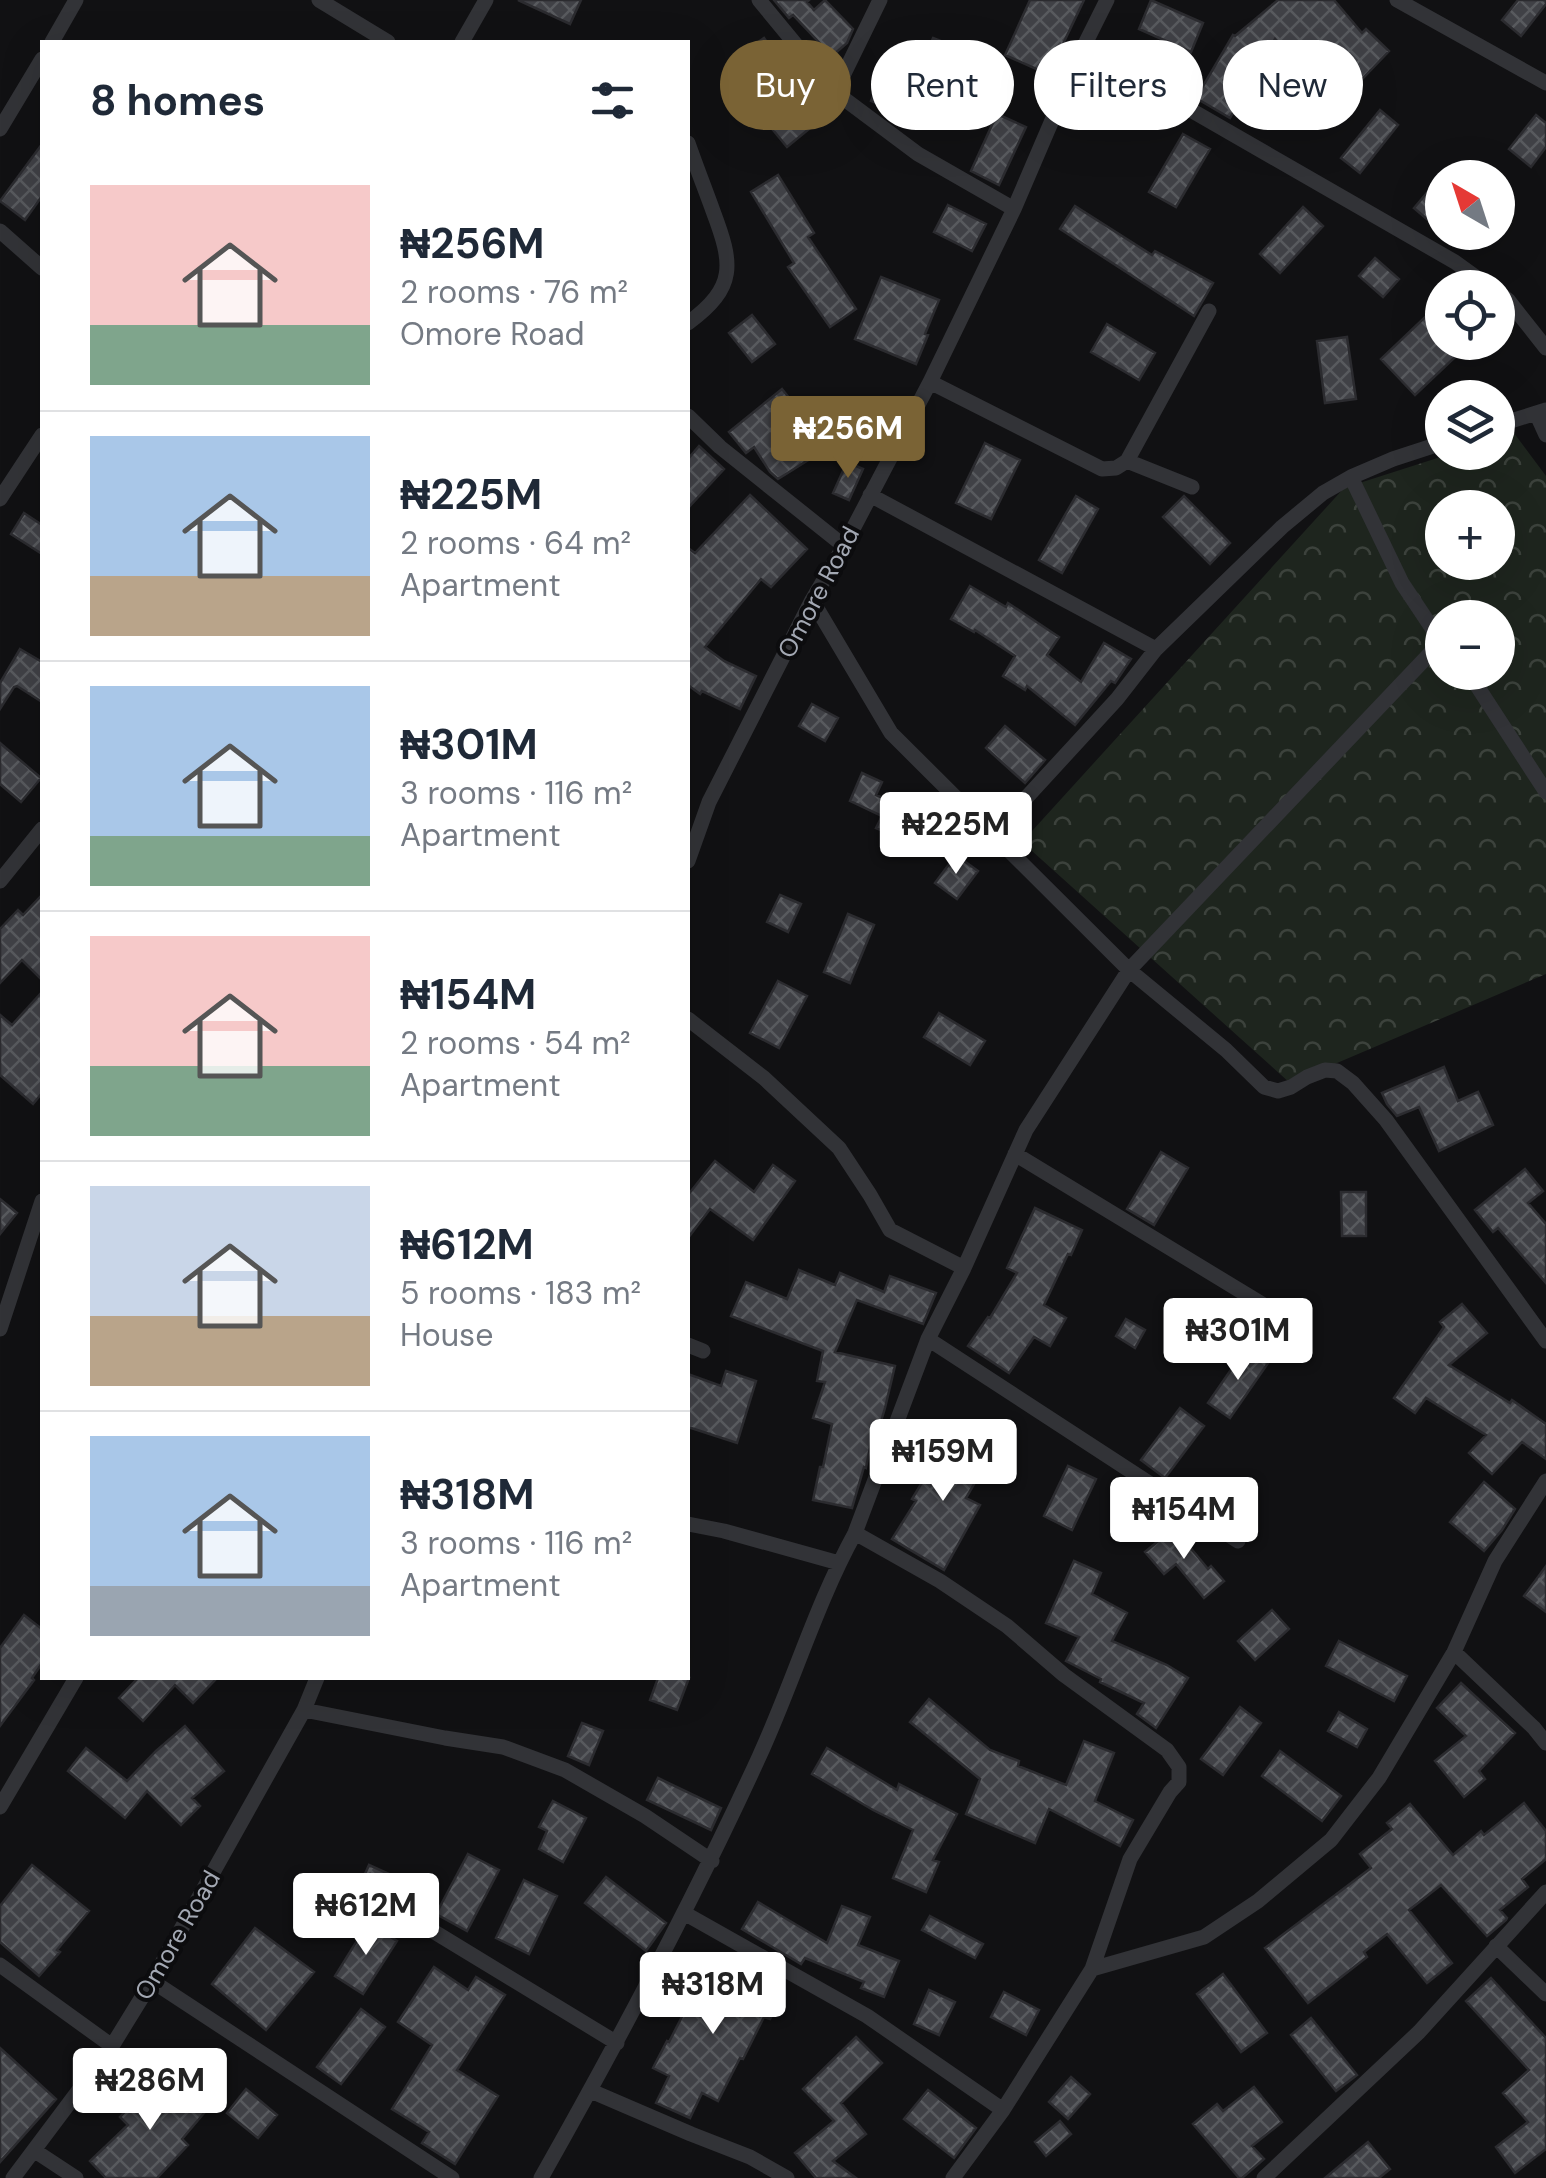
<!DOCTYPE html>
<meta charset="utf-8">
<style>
:root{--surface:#fff;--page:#f6f6f7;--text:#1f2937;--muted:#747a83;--line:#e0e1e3;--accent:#7a6335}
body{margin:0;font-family:"DM Sans",sans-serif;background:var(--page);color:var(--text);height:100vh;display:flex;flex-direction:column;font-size:38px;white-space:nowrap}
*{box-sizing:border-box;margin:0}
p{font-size:32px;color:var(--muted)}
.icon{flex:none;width:55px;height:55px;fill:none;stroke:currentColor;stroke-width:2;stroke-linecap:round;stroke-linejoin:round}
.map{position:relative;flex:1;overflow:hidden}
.drawer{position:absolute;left:40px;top:40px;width:650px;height:1640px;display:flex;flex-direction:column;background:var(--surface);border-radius:0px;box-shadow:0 10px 40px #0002}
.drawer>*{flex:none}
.guide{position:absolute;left:720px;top:40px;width:675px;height:90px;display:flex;gap:20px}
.needle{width:65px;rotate:321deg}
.controls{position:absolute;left:1425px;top:160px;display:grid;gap:20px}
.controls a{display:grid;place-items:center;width:90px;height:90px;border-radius:50%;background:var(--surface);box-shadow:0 10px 40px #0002;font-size:50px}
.price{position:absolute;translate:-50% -85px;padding:0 22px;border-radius:10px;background:#fff;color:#222;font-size:32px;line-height:65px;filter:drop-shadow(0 2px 5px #0008)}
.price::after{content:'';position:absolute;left:50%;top:60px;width:30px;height:22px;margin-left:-15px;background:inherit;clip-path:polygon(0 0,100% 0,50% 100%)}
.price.on{background:var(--accent);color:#fff}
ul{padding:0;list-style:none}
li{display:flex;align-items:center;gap:30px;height:250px;padding:0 50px}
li+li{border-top:2px solid var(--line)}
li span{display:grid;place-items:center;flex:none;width:280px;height:200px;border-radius:0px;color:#555}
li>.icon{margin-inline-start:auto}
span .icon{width:120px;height:120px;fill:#fffc;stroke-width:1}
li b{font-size:42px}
h2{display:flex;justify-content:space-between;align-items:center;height:120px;padding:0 50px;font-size:42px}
.chip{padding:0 35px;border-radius:45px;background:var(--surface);box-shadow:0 10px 40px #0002;font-size:35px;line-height:90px}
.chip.on{background:var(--accent);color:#fff}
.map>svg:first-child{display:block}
</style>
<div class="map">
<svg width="1546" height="2178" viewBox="0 0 1546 2178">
<defs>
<pattern id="forest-crowns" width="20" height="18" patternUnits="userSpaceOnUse" patternTransform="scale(2.5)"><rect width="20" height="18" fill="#1e251e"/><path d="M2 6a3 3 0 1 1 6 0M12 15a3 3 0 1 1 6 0" fill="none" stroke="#3c423c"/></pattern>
<pattern id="building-cross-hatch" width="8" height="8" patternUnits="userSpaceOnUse" patternTransform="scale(2.5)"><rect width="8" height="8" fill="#404146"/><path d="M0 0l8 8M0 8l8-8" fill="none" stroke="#585a5e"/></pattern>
</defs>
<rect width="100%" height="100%" fill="#111113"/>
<path fill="url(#forest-crowns)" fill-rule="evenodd" d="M 1514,433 L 1546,476 L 1546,974 L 1290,1083 L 1022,842 L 1344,488 L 1453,453 L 1498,452 L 1498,438 ZM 1442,508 L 1498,508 L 1498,562 L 1442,562 ZM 1442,618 L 1498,618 L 1498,672 L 1442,672 Z"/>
<path fill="url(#building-cross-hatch)" stroke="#2b2b2f" stroke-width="2.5" d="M 518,0 L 581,0 L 570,24 Z
M 774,0 L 809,0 L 807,2 L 814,10 L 825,0 L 853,29 L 847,43 L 832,56 L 793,15 L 789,18 Z
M 1030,0 L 1084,0 L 1063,44 L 1065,46 L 1052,76 L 1005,55 Z
M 1151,0 L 1203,23 L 1191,52 L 1139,29 Z
M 1278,0 L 1334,0 L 1362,33 L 1366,29 L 1389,51 L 1343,99 L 1307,65 L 1301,70 L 1275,39 L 1230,118 L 1196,98 L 1233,35 L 1235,36 Z
M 1518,0 L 1546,0 L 1546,4 L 1521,36 L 1502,20 Z
M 764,38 L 783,65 L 751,87 L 732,60 Z
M 933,38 L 961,49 L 929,127 L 871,101 L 887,67 L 916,79 Z
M 801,107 L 815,124 L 787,147 L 773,130 Z
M 1380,110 L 1398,125 L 1360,173 L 1341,158 Z
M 997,114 L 1026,127 L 999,185 L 971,171 Z
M 1536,115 L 1546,123 L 1546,147 L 1531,167 L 1509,149 Z
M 1183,134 L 1210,149 L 1176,207 L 1149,192 Z
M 42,144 L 42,196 L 25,220 L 0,201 Z
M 778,175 L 814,233 L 808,237 L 856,309 L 830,327 L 788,267 L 794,263 L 751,192 Z
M 1442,175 L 1442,232 L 1414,208 Z
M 948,205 L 986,224 L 972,251 L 934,232 Z
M 1075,206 L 1152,255 L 1155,251 L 1213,283 L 1194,316 L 1060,229 Z
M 1303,207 L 1323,226 L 1280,273 L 1260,254 Z
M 1375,258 L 1399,279 L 1383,297 L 1359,276 Z
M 881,277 L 939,300 L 925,334 L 928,335 L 916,364 L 855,339 Z
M 1442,301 L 1442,342 L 1471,342 L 1415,395 L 1381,359 Z
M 752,315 L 775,344 L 752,362 L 729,333 Z
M 1107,324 L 1155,353 L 1139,380 L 1091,352 Z
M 1347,337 L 1356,399 L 1325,403 L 1317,341 Z
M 782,389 L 810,424 L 813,422 L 829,447 L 778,479 L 770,472 L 754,447 L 746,453 L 729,432 Z
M 985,443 L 1020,460 L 991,519 L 956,503 Z
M 699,446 L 724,469 L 688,508 L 688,459 Z
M 847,462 L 863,469 L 849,500 L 833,493 Z
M 750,495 L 807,549 L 771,587 L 761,579 L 705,647 L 724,661 L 756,676 L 740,709 L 702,691 L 700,694 L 688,685 L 688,548 L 695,553 Z
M 1076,496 L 1098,509 L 1062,573 L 1039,560 Z
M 1184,496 L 1230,543 L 1210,564 L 1163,517 Z
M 24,513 L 42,525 L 42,554 L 11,534 Z
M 970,586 L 1006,607 L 1008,603 L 1059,637 L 1047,655 L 1081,682 L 1104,643 L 1131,659 L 1115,683 L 1111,681 L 1075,725 L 1027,686 L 1025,690 L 1003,676 L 1015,656 L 975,630 L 974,632 L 951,619 Z
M 20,649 L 42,662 L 42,702 L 17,686 L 14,687 L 0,709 L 0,683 Z
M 812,704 L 838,718 L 825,741 L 799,726 Z
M 1005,726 L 1045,760 L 1025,783 L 986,748 Z
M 0,743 L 41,778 L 21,802 L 0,784 Z
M 862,773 L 882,782 L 876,795 L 909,809 L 897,837 L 876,828 L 882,816 L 850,801 Z
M 956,855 L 978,871 L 957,899 L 935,883 Z
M 42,895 L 42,980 L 22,960 L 0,983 L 0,929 L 18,910 L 23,915 Z
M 780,895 L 801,904 L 788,932 L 767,922 Z
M 848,914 L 874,925 L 850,983 L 824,972 Z
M 778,981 L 807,996 L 779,1048 L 750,1033 Z
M 42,992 L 42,1093 L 33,1104 L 0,1075 L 0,1015 L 12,1025 Z
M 939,1013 L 985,1041 L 970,1065 L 924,1037 Z
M 1444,1067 L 1458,1101 L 1478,1092 L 1493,1125 L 1439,1151 L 1419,1107 L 1397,1116 L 1387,1104 L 1382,1093 Z
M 1161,1152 L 1188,1168 L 1154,1225 L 1127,1209 Z
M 715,1161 L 754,1192 L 773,1165 L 795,1181 L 753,1240 L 710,1209 L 688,1238 L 688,1195 Z
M 1525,1169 L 1543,1191 L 1528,1203 L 1546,1224 L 1546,1283 L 1498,1228 L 1493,1232 L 1475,1210 Z
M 1341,1192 L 1366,1192 L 1366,1236 L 1342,1236 Z
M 0,1199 L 17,1213 L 0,1234 Z
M 1035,1208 L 1082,1230 L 1071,1255 L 1068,1254 L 1044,1305 L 1066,1318 L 1050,1346 L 1034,1337 L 1009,1373 L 968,1346 L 988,1317 L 990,1318 L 1017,1273 L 1007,1268 Z
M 799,1270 L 835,1285 L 840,1273 L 884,1292 L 890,1276 L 936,1293 L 923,1324 L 857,1300 L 835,1352 L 895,1366 L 885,1408 L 876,1438 L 872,1437 L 866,1468 L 864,1467 L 852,1508 L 813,1500 L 820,1467 L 823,1467 L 832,1424 L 813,1418 L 825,1382 L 817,1381 L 823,1351 L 731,1316 L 746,1282 L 787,1299 Z
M 1462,1304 L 1487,1333 L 1449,1365 L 1510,1403 L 1512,1400 L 1546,1424 L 1546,1459 L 1522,1442 L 1492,1474 L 1469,1453 L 1486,1435 L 1426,1398 L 1415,1413 L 1394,1398 L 1444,1327 L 1440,1322 Z
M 1199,1309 L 1221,1323 L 1201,1354 L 1179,1340 Z
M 1126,1319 L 1145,1330 L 1135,1348 L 1116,1336 Z
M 1246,1348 L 1268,1363 L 1230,1418 L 1208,1403 Z
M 726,1371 L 756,1381 L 737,1443 L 688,1427 L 688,1374 L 721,1386 Z
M 1180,1408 L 1204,1426 L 1165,1478 L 1141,1460 Z
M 944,1434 L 988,1460 L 966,1498 L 980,1505 L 944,1570 L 892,1539 L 916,1501 L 912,1499 L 932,1466 L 927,1463 Z
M 1068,1466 L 1096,1479 L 1072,1530 L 1044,1516 Z
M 1484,1482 L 1515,1509 L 1502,1530 L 1484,1551 L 1450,1522 Z
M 1174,1528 L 1208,1569 L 1211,1566 L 1224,1581 L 1204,1598 L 1176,1564 L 1164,1574 L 1145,1552 Z
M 1074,1561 L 1101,1573 L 1092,1594 L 1127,1613 L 1112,1641 L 1167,1665 L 1188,1678 L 1156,1728 L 1137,1714 L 1144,1703 L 1100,1682 L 1101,1679 L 1066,1661 L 1079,1637 L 1046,1623 Z
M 1546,1566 L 1546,1612 L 1524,1596 Z
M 1272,1610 L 1289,1629 L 1255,1660 L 1238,1641 Z
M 24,1615 L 42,1629 L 42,1663 L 32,1678 L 34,1680 L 0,1726 L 0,1648 Z
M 1339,1641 L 1407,1676 L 1394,1701 L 1326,1666 Z
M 138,1678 L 217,1678 L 193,1703 L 175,1685 L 143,1721 L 119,1698 Z
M 658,1678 L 689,1678 L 677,1710 L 650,1700 Z
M 1461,1683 L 1515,1733 L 1479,1771 L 1485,1779 L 1464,1797 L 1435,1761 L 1466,1736 L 1437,1708 Z
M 929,1699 L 990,1750 L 1019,1761 L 1018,1766 L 1066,1785 L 1084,1741 L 1114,1753 L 1095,1801 L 1133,1820 L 1120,1846 L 1049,1809 L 1035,1843 L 966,1814 L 980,1779 L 910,1722 Z
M 1240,1707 L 1261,1723 L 1223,1775 L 1201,1759 Z
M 1339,1712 L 1367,1729 L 1357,1747 L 1328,1731 Z
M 582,1723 L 603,1731 L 589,1765 L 568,1756 Z
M 185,1726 L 224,1771 L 192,1798 L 200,1806 L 181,1825 L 147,1791 L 125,1818 L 68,1771 L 86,1748 L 127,1781 L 156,1751 Z
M 827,1748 L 897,1790 L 899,1784 L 957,1814 L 933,1860 L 939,1862 L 926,1892 L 893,1878 L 913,1830 L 873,1810 L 812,1774 Z
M 1280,1751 L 1341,1796 L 1322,1821 L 1262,1776 Z
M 658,1778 L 721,1808 L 711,1830 L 647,1800 Z
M 553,1801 L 586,1818 L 563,1862 L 539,1849 L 547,1831 L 539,1827 Z
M 1524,1803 L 1546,1831 L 1546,1859 L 1522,1879 L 1528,1887 L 1500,1910 L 1507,1918 L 1506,1920 L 1487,1936 L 1441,1885 L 1409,1910 L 1452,1963 L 1427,1983 L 1387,1934 L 1364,1952 L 1367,1957 L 1308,2003 L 1265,1948 L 1371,1868 L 1360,1854 L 1392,1829 L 1387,1823 L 1410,1804 L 1453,1855 L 1481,1831 L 1484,1835 Z
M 468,1854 L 499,1870 L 467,1931 L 436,1914 Z
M 32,1865 L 89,1911 L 57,1950 L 60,1952 L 39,1976 L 0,1942 L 0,1906 Z
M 369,1865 L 416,1886 L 403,1914 L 356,1894 Z
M 606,1877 L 666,1923 L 646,1951 L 585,1903 Z
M 524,1880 L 557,1896 L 529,1954 L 496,1938 Z
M 758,1902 L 827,1943 L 842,1906 L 870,1917 L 858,1945 L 899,1961 L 884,1997 L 861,1988 L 864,1982 L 805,1958 L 801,1964 L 742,1929 Z
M 930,1916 L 983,1944 L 975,1958 L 922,1930 Z
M 368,1923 L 397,1941 L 363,1994 L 335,1976 Z
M 255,1928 L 314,1972 L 266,2030 L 212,1984 Z
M 719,1960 L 784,1994 L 770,2019 L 764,2017 L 743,2059 L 740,2058 L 718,2101 L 702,2093 L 690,2118 L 656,2103 L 669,2076 L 653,2068 L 667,2041 L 669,2042 L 688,2005 L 691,2006 Z
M 434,1967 L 468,1990 L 476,1977 L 505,1995 L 457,2070 L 498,2096 L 455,2164 L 422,2143 L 429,2132 L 392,2109 L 432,2045 L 398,2022 Z
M 1223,1974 L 1267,2033 L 1241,2052 L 1197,1994 Z
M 1491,1978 L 1546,2038 L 1546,2149 L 1515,2173 L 1496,2147 L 1528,2122 L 1503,2093 L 1529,2070 L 1466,2001 Z
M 929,1990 L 955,2002 L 939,2035 L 914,2024 Z
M 1004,1992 L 1039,2010 L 1026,2035 L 991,2017 Z
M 361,2009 L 385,2027 L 341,2084 L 317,2067 Z
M 1311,2018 L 1357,2075 L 1336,2091 L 1291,2035 Z
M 856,2037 L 882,2063 L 841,2103 L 866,2134 L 833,2161 L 856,2178 L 816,2178 L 795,2153 L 834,2121 L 803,2089 Z
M 0,2048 L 56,2099 L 0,2162 Z
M 158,2072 L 205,2112 L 182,2139 L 188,2145 L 157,2178 L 106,2178 L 90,2161 L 128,2125 L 120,2117 L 144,2091 L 142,2090 Z
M 1071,2077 L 1090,2094 L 1068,2119 L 1049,2102 Z
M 1254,2087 L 1282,2122 L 1252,2146 L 1264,2159 L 1242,2178 L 1239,2178 L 1193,2124 L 1217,2104 L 1223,2111 Z
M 246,2089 L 277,2115 L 258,2138 L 227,2113 Z
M 928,2090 L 976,2128 L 954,2158 L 904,2119 Z
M 1060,2121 L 1071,2134 L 1046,2156 L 1035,2142 Z
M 1368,2142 L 1390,2169 L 1379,2178 L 1325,2178 Z"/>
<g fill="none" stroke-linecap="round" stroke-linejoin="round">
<path stroke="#323337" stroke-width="15" d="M 319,0 L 388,42
M 759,0 L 835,92 L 918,154 L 1014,209
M 1397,0 L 1546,83
M 52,42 L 76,0
M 462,42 L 486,0
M 1083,48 L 1455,262 L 1491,288
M 835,92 L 880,0
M 0,129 L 42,59
M 688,143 C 696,166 705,189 713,211 C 733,264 737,287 688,323
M 0,231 L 42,268
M 1498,292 L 1508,300 L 1546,348
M 930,382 L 1102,469 L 1116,468 L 1127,461 L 1209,311
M 1536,413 L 1546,435
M 688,416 L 720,447 L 844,546
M 1498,425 L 1546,410
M 1127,461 L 1192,487
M 1351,477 L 1402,583 L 1442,643
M 870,495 L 1156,649
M 0,499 L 42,435
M 812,600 L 891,733 L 1129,970 L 1226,1050 L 1264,1087 L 1278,1091 L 1291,1087 L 1307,1077 L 1325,1070 L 1337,1071 L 1353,1083 L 1386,1120 L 1546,1341
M 1468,672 L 1546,792
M 992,835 L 1117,699 L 1156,649 L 1282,527 L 1323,493 L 1351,477 L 1393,459 L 1442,443
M 688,861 L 709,802 L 812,600 L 844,546 L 930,382 L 1014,209 L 1083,48 L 1107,0
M 0,881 L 42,829
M 688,1019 L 764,1078 L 839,1148 L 870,1195 L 890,1230 L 964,1268
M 1015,1154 L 1285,1318
M 0,1329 L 42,1201
M 928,1339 L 1238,1541
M 688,1345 L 703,1351
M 688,1524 L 724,1531 L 839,1563
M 855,1533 L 940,1581 L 1007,1626 L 1064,1675 L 1167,1750 L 1179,1767 L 1179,1782 L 1170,1792 L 1130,1859 L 1092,1969
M 1454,1652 L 1534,1728 L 1546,1743
M 304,1710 L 445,1738 L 503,1747 L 565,1770 L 645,1816 L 712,1861
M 0,1807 L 76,1678
M 684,1913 L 867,2016 L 1003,2110
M 418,1922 L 617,2043
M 1496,1946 L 1546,1994
M 0,1965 L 112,2046
M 152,1981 L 452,2178
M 591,2091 L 691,2134 L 750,2157 L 787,2178
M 35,2151 L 76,2178
M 13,2178 L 112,2046 L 152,1981 L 304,1710 L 317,1678
M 541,2178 C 619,2040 693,1901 759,1757 C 793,1683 816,1604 855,1533 L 928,1339 L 964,1268 L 1026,1130 L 1129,970 L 1441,642
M 953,2178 L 1003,2110 L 1092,1969 L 1204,1937 L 1258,1901 L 1331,1840 L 1379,1778 L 1454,1652 L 1495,1561 L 1546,1481
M 1264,2178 L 1419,2032 L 1546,1892"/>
</g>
<g text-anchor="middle" stroke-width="8" stroke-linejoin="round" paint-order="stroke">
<g font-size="25" fill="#a3a8b3" stroke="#0c0c0e">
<text transform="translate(818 592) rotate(-62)" y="9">Omore Road</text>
<text transform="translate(177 1935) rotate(-60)" y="9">Omore Road</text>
</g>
</g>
</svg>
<div class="controls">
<a><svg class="needle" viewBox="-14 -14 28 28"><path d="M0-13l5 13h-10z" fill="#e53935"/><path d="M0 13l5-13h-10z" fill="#747a83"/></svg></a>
<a><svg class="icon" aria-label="locate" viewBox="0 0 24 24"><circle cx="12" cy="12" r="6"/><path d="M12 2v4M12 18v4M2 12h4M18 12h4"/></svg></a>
<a><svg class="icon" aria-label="layers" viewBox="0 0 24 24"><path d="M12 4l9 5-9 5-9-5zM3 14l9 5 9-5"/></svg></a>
<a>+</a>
<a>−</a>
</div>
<b class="price on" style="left:848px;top:481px">₦256M</b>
<b class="price" style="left:956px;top:877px">₦225M</b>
<b class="price" style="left:1238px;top:1383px">₦301M</b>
<b class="price" style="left:943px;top:1504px">₦159M</b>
<b class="price" style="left:1184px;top:1562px">₦154M</b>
<b class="price" style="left:366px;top:1958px">₦612M</b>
<b class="price" style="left:713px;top:2037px">₦318M</b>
<b class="price" style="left:150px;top:2133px">₦286M</b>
<div class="guide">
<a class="chip on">Buy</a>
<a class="chip">Rent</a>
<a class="chip">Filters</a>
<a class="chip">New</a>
</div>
<section class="drawer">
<h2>8 homes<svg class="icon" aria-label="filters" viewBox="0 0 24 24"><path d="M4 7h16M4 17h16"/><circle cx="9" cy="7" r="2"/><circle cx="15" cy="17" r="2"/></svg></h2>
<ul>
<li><span style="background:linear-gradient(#f6c9c9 70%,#7fa58c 0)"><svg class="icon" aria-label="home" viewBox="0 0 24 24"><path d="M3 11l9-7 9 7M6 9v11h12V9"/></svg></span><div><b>₦256M</b><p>2 rooms · 76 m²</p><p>Omore Road</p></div></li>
<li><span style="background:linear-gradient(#a9c7e8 70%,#b9a48a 0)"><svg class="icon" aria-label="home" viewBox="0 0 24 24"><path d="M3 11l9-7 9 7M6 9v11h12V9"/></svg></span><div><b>₦225M</b><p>2 rooms · 64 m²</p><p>Apartment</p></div></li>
<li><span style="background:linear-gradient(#a9c7e8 75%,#7fa58c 0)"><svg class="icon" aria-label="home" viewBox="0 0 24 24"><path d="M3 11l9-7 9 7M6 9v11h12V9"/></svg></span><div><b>₦301M</b><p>3 rooms · 116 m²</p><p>Apartment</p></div></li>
<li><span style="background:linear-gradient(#f6c9c9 65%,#7fa58c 0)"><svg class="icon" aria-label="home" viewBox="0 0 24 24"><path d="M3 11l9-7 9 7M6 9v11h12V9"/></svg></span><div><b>₦154M</b><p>2 rooms · 54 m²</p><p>Apartment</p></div></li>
<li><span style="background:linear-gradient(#c9d6e8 65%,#b9a48a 0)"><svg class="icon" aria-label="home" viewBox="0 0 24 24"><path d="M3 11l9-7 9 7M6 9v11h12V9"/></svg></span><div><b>₦612M</b><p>5 rooms · 183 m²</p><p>House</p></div></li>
<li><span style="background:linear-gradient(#a9c7e8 75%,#9aa5b1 0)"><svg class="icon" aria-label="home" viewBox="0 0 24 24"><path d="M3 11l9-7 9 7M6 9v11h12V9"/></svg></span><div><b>₦318M</b><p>3 rooms · 116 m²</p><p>Apartment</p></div></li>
</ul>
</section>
</div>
